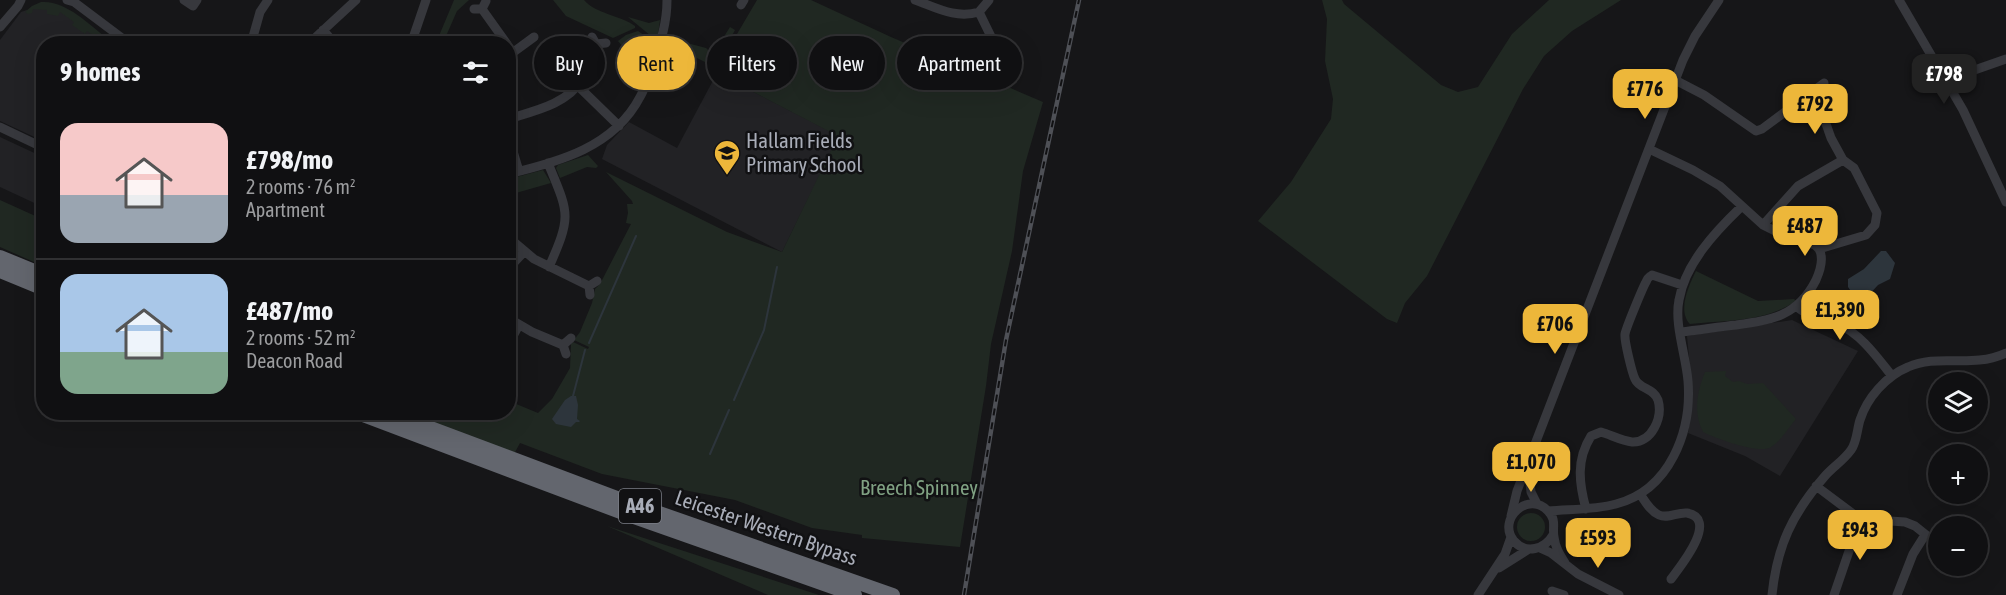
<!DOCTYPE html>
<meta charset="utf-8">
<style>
:root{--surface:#101012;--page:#19191b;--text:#f1f3f6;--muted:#9c9d9f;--line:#303032;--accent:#edb73a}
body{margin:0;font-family:"Asap Condensed",sans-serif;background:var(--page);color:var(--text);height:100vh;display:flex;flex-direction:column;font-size:22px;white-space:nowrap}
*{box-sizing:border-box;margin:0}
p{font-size:20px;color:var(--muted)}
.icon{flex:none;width:33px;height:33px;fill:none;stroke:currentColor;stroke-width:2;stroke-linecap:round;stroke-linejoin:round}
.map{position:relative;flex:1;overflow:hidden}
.details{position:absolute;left:36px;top:36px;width:480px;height:384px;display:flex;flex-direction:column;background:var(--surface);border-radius:24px;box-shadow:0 6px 24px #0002,0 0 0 2px var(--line)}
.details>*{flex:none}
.guide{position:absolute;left:534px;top:36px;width:570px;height:54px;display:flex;gap:12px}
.tools{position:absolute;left:1928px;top:372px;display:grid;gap:12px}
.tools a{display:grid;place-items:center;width:60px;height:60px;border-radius:50%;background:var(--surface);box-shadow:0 6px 24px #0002,0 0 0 2px var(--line);font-size:30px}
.price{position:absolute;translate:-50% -51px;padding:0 14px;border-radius:12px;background:var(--accent);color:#111;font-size:20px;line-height:39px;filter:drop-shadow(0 2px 3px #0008)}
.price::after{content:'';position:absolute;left:50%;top:36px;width:18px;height:14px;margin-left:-9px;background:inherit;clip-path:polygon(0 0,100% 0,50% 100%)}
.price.active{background:#222;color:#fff}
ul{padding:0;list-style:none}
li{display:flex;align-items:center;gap:18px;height:150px;padding:0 24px}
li+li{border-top:2px solid var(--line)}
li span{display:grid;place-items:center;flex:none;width:168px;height:120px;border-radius:18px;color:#555}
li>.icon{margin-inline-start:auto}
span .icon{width:72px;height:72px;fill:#fffc;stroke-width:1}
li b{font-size:26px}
h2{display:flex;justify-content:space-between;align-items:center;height:72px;padding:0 24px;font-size:26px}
.pill{padding:0 21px;border-radius:27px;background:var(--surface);box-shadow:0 6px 24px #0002,0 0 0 2px var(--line);font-size:21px;line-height:54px}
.pill.active{background:var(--accent);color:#111}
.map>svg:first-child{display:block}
</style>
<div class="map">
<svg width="2006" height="595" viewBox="0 0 2006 595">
<rect width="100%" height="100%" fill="#161618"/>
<path fill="#222225" d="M 33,8 L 59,10 L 106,43 L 44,44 L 43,141 L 0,121 L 0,40 L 21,12 Z
M 717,73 L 839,136 L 782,252 L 602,159 L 607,145 L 629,122 L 677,148 Z
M 0,137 L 43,157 L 43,207 L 0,187 Z
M 1792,320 L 1858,351 L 1780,476 L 1745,456 L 1688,433 L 1693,399 L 1687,336 Z"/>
<path fill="#202822" d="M 454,0 L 469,0 L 457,11 L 443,43 L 436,43 Z
M 553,0 L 584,0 C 596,14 620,15 635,26 L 635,28 L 613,38 L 566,16 Z
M 757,0 L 811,0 L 891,37 L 1043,102 L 1023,171 L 1012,251 L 991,344 L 986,386 L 960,547 L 862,538 L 862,535 L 812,528 L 735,500 L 602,474 L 520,443 L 514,454 L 404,413 L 508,412 L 509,401 L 538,413 L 552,399 L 570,368 L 571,344 L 573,342 L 588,349 L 589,347 L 574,340 L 580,332 L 592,303 L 595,289 L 600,284 L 631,224 L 626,223 L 628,213 L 627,204 L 633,204 L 632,201 L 606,172 L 727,232 L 782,252 L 838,136 L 717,73 L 716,74 L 720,63 Z
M 1322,0 L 1342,0 L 1344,4 L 1441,85 L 1458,92 L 1478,87 L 1512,34 L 1549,0 L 1621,0 L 1572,31 L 1544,56 L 1523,89 L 1427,276 L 1405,303 L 1397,323 L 1387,319 L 1258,221 L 1291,182 L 1331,119 L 1333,99 L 1325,61 L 1327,19 Z
M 41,2 C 66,0 88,24 107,38 L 104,43 L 87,31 L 85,34 L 72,25 L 74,22 L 60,12 L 58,16 L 47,14 L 47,10 L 33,9 L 32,13 L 28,14 L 25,12 L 32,6 Z
M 628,17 L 649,23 L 660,20 L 658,35 L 651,36 Z
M 730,27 L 735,30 L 715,67 L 667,43 L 668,38 L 706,48 L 710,52 L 714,51 L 727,39 L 725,35 Z
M 638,31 L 654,42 L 644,72 L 618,41 L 626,35 Z
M 588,155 L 598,166 L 596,168 L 587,167 L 560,178 L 556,168 L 558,165 Z
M 543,170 L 551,183 L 509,195 L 509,179 Z
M 0,200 L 42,219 L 43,216 L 43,266 L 0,247 Z
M 1696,271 L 1758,301 L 1794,299 L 1796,301 C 1765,322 1726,320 1690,324 C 1677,311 1689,285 1696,271 Z
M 1726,371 L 1725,376 L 1733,382 L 1739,381 L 1747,384 L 1763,383 L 1796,419 C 1789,427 1781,441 1771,447 C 1760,455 1715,438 1703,432 C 1693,413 1697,392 1705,372 Z
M1517 527a14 14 0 1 1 28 0a14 14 0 1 1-28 0Z
M 607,526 L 819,595 L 768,595 Z"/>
<path fill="#2d353c" d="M 1881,251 L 1886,251 L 1895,263 L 1890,279 L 1878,285 L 1866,298 L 1855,297 L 1848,287 L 1848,279 L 1864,269 Z
M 571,396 L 576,396 L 578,405 L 577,419 L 580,421 L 579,422 L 576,422 L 571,427 L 556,424 L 552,419 L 554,416 L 565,400 Z"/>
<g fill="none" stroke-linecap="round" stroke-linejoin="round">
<path stroke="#2d353c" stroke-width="2" d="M 589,343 L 636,236
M 573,396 L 585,350
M 734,400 L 764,330 L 777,267
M 710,454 L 729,410"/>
<path stroke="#37383d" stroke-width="9" d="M 67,0 L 74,2 L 130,44
M 184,0 L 193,6 L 197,0
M 915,0 C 937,8 956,19 979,12
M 989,0 L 979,12 L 1001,57
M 1899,0 L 1963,110 L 2006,202
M 741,5 L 744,0
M 474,9 L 482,9 L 486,1
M 482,9 L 507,44
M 0,27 L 18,6 L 21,0
M 323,30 L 335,44
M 592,37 L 596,44 L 606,43
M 251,44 L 260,12 L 268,0
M 311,44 L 317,36 L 356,0
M 411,44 L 426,0
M 508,56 L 534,37
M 1675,80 L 1704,95 L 1756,131 L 1762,129 L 1824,83
M 1947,83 L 1966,73 L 2006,59
M 578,86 L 619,126
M 508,119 C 534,111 568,104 582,79 C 589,69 592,56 596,44
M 0,127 L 44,148
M 508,135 L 519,171
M 1649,149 L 1693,170 L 1720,186 L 1763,225 L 1791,239 L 1815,245 L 1819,249 L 1866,235 L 1875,225 L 1877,213 L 1854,168 L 1843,160 L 1831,138 L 1825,121 L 1806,96
M 548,163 C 569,214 572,215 549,267
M 508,174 C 559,162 614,147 640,97 C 646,87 649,74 653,63 C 661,41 667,23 667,0
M 1763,225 L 1798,186 L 1843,160
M 508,237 L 534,259 L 589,286
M 508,269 L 524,252
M 590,295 L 589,286 L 597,281
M 1796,306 C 1814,321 1820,316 1838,324 C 1861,334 1877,357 1892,376
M 508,318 L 532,332 L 563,345
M 1681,332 C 1699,330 1718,327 1736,325 C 1772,320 1798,316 1816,280 C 1820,271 1824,258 1819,249
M 508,345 L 519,325
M 566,354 L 563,345 L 571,338
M 1528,466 L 1531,492 L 1537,504
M 1816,486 L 1860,519 L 1905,522 L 1915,526 L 1930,538
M 1640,494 C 1645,501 1650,511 1659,515 C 1668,519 1677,512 1687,513 C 1720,519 1679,568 1671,579
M 1586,509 C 1579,483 1576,460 1591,436 L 1601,432 C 1611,435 1622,441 1632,442 C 1652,443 1663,417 1658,400 C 1654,388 1639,389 1635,379 C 1632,373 1624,340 1625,334 C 1626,328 1643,287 1646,282 C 1648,277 1648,278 1652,275 L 1682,285
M 1548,511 C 1571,509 1594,510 1616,504 C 1670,490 1692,431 1688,381 C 1686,356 1674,324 1679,300 C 1685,264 1715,232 1741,207
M 1511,516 L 1517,491 L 1683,60 L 1695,36 L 1719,0
M 1553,535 C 1545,549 1526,555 1514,541 C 1496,519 1529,490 1548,511 C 1557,520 1552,527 1554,537 C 1555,547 1560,555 1565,563
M 1540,548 L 1551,553 L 1578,574 L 1619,595
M 1499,568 L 1529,549
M 1552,591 L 1564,595
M 1478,595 L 1505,554 L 1511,537
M 1772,595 C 1777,546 1792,514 1825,476 C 1833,467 1844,460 1851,450 C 1857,442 1857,429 1860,420 C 1867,398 1886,376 1908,367 C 1939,353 1971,369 2006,353
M 1834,595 L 1860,519
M 1897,595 L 1913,554 L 1925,535"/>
<path stroke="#63666e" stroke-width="14" d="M 0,257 L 44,275
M 0,271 L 44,289
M 355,412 L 631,516 L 855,595
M 388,412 L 625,501 L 893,595"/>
<g stroke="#4e5056" stroke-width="4.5">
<path id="rail" d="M 964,595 L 1006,340 L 1079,0"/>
</g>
<use href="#rail" stroke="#111113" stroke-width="2" stroke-dasharray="7" stroke-linecap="butt"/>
</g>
<defs>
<g id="school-pin" transform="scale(1.35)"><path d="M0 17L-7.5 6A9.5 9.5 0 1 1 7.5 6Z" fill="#edb73a" stroke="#111113"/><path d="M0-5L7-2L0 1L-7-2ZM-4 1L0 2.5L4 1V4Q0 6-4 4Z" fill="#111"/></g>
</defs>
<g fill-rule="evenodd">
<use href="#school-pin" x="727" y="153"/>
</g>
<g text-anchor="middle" stroke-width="5" stroke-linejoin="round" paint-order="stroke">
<rect fill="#111113" stroke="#7b7e86" stroke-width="1.5" x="619" y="489" width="42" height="34" rx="4.5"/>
<g font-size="20" font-weight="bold" fill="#a9adb8">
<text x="640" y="513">A46</text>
</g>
<g font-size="21" fill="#a9adb8" stroke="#111113" text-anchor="start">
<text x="746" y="148">Hallam Fields<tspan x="746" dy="24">Primary School</tspan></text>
</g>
<g font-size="21" fill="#80a283" stroke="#111113">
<text x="919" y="495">Breech Spinney</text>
</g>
<g font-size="21" fill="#a9adb8" stroke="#111113">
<text transform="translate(766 528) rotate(19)" y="7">Leicester Western Bypass</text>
</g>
</g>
</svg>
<div class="tools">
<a><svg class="icon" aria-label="layers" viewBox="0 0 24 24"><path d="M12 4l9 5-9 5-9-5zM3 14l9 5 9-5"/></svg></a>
<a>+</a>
<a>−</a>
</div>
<b class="price active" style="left:1944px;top:105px">£798</b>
<b class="price" style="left:1645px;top:120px">£776</b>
<b class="price" style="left:1815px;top:135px">£792</b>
<b class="price" style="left:1805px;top:257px">£487</b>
<b class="price" style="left:1840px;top:341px">£1,390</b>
<b class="price" style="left:1555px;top:355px">£706</b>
<b class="price" style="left:1531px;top:493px">£1,070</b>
<b class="price" style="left:1860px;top:561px">£943</b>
<b class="price" style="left:1598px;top:569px">£593</b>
<div class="guide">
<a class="pill">Buy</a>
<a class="pill active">Rent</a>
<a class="pill">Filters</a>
<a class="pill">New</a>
<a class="pill">Apartment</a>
</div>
<section class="details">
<h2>9 homes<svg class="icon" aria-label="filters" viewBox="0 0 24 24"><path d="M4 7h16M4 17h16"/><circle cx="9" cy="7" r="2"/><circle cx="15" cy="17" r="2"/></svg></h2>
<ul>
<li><span style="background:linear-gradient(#f6c9c9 60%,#9aa5b1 0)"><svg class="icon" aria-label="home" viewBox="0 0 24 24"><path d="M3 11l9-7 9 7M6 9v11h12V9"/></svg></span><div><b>£798/mo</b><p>2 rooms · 76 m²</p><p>Apartment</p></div></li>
<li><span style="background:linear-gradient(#a9c7e8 65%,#7fa58c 0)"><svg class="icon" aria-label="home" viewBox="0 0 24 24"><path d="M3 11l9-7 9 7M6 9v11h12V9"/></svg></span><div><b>£487/mo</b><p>2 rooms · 52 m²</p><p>Deacon Road</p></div></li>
</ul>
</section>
</div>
